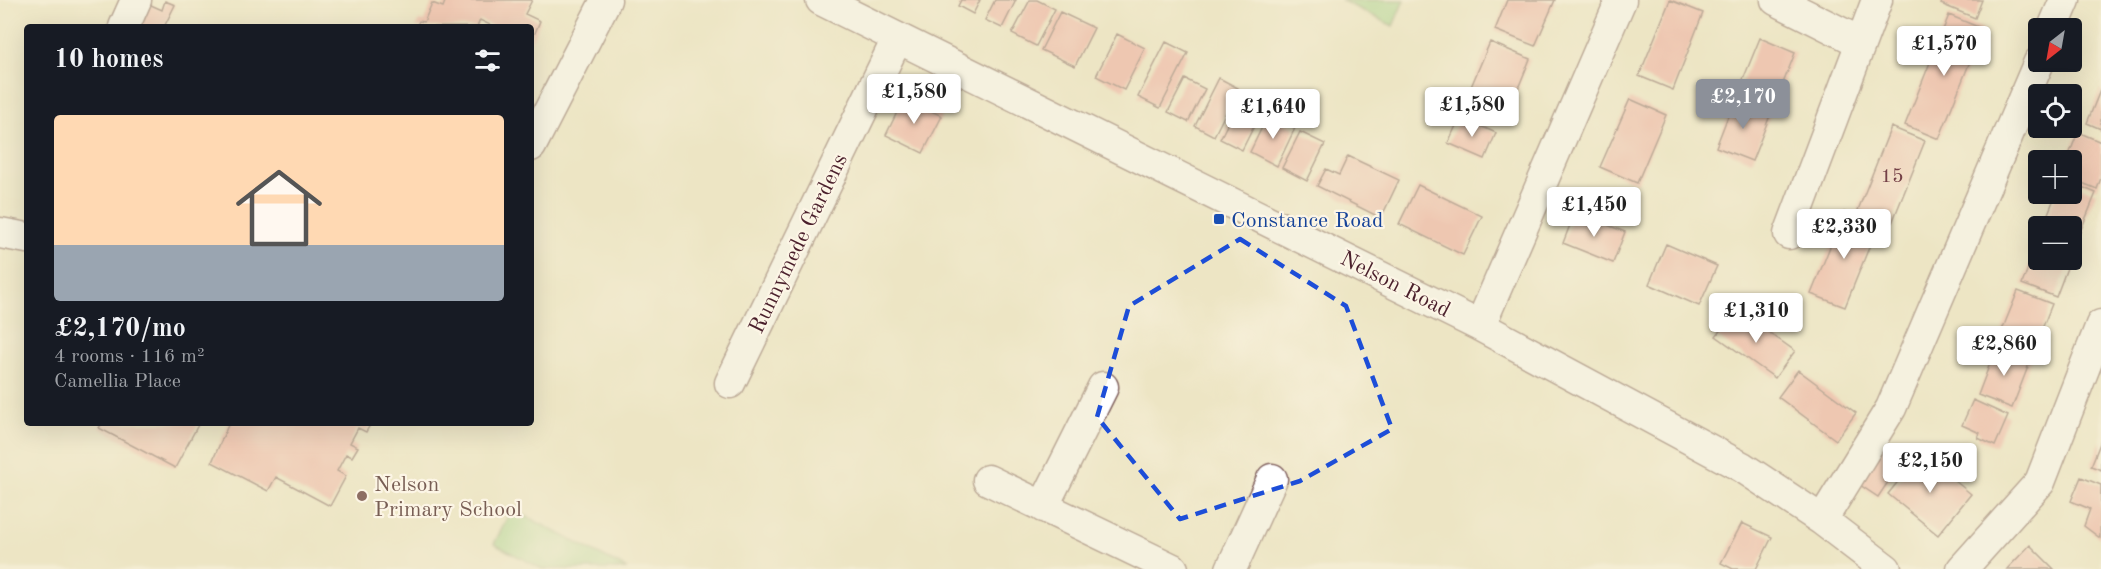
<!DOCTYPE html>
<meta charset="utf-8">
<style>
:root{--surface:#171b24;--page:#20242c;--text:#f1f3f6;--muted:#9ea1a6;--line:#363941;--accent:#8c9099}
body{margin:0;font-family:"Old Standard TT",serif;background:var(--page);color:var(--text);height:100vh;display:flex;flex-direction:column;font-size:22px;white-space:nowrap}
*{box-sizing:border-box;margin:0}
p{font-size:20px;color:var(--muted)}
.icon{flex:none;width:33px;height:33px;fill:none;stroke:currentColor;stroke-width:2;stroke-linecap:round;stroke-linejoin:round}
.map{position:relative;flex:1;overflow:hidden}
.details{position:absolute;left:24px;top:24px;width:510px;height:402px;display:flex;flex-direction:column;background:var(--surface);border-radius:6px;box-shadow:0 6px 24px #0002}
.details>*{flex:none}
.needle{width:39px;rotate:211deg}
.tools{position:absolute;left:2028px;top:18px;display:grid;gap:12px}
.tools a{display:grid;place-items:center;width:54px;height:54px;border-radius:6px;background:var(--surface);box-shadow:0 6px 24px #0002;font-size:30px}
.price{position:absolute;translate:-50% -51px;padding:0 14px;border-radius:6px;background:#fff;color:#222;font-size:20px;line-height:39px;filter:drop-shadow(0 2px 3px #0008)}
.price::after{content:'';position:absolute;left:50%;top:36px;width:18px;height:14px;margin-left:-9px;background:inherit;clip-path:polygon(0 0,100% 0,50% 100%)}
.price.selected{background:var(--accent);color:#fff}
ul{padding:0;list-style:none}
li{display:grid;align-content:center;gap:12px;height:318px;padding:0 30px}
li+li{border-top:2px solid var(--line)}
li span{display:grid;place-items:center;height:186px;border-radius:6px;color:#555}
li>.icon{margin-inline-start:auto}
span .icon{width:108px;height:108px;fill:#fffc;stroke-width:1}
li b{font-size:26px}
h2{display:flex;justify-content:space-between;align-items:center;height:72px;padding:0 30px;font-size:26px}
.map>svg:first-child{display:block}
</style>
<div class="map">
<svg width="2101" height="569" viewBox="0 0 2101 569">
<rect width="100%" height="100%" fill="#fcf5e5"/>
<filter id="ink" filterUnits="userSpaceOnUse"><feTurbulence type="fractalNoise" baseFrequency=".0167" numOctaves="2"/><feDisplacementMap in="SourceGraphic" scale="12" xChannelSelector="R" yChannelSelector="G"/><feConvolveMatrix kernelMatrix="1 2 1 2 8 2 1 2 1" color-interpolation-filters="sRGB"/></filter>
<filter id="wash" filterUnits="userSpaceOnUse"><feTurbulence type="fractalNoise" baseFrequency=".008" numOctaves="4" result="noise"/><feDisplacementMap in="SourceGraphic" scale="24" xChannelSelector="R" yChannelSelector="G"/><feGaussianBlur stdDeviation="1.35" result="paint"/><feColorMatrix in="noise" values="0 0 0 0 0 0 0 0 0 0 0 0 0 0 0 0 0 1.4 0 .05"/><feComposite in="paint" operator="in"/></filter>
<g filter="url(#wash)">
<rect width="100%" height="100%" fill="#ede5c4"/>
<path fill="#98d083" stroke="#717857" stroke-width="1.5" d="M 1341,0 L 1404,0 L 1393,26 Z
M 512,509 L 627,569 L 542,569 L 494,544 Z"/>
<g id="blocks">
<path fill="#f0a29a" d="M 440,0 L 532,0 L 525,14 L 540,21 L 531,42 L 531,27 L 494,27 L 480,20 L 477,27 L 416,27 L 419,21 L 424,22 L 432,3 L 443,7 L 445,2 Z
M 961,0 L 980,0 L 973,14 L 958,6 Z
M 995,0 L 1016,0 L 1002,28 L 985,20 Z
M 1030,0 L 1037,0 L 1055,9 L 1036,46 L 1012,34 Z
M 1507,0 L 1555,0 L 1535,46 L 1495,30 Z
M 1670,0 L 1703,13 L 1673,90 L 1639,76 Z
M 1943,0 L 1982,0 L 1975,18 L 1941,4 Z
M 142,1 L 162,10 L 165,1 L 175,5 L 164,27 L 131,27 Z
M 1060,12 L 1094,28 L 1075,66 L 1041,50 Z
M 1949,15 L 1983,29 L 1939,139 L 1905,125 Z
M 1117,34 L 1145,48 L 1124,90 L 1096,76 Z
M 1760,38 L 1795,53 L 1776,101 L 1740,87 Z
M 1166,42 L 1188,53 L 1160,108 L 1138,97 Z
M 1490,42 L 1530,59 L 1506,118 L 1465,101 Z
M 1219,78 L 1238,88 L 1214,136 L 1195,126 Z
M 1185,79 L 1205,89 L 1188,122 L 1168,112 Z
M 2101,88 L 2101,129 L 2087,123 Z
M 904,98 L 942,116 L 923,153 L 886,135 Z
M 1735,98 L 1771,113 L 1752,161 L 1716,147 Z
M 1630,99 L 1666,115 L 1637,183 L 1600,167 Z
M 1236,107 L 1258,118 L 1242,150 L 1220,139 Z
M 1268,115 L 1295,128 L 1277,166 L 1250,152 Z
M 1460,117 L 1496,133 L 1485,159 L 1448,143 Z
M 1891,127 L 1925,141 L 1892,223 L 1858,210 Z
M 1300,132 L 1325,144 L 1307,181 L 1282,168 Z
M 2078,132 L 2101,142 L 2101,178 L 2097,189 L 2072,179 L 2072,160 L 2067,160 Z
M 1348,156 L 1399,180 L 1381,218 L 1317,186 L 1326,169 L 1339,175 Z
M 2072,183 L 2096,193 L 2076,242 L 2072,241 L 2072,226 L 2043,226 L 2056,194 L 2072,194 Z
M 1418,185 L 1482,216 L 1463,255 L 1399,224 Z
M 1575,212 L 1625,232 L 1613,263 L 1563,243 Z
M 1844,212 L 1878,225 L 1845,307 L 1811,294 Z
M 2038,242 L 2038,260 L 2070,260 L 2056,297 L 2022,284 Z
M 1666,244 L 1717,266 L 1699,306 L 1649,284 Z
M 2018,291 L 2052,304 L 2032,354 L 1998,340 Z
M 1736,309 L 1795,351 L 1775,378 L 1716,336 Z
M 1997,345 L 2031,359 L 2012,408 L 1978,395 Z
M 1798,370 L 1856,413 L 1836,440 L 1778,397 Z
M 1973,400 L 2008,416 L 1995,446 L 1978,438 L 1980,433 L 1962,425 Z
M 102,423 L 199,423 L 175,468 L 99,428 Z
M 229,423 L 371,423 L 366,432 L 358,428 L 350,443 L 358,447 L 352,457 L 346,454 L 337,471 L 346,476 L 330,506 L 276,477 L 268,491 L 212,462 Z
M 2101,441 L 2101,470 L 2091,466 Z
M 1878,445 L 1902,461 L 1878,497 L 1854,481 Z
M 1921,453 L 1971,494 L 1938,535 L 1888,494 Z
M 2081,477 L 2101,485 L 2100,538 L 2084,526 L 2090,509 L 2071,501 Z
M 1742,523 L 1772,537 L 1756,569 L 1733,569 L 1721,563 Z
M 2030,545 L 2054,569 L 2007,569 Z"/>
</g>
</g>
<g filter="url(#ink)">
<use href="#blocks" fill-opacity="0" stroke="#836461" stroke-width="1.5"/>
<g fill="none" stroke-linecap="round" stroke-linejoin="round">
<g stroke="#836461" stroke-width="33">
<path id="minor" d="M 821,0 L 1480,326 L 1742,467 L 1822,520 L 1886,569
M 1776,0 L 1860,42
M 124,27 L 136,0
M 2053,28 L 2065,0
M 531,146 L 606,0
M 0,233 L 27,238
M 1789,234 L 1877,0
M 1480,326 L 1621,0
M 730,383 L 897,39
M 988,480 L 1173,569
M 1043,507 L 1103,387
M 1822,520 L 1891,408 L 2039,62
M 1231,569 L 1272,479
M 1962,569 L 2040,482 L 2101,325"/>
</g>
<use href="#minor" stroke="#fff" stroke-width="30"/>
</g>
</g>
<path d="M0 0H2101V569H0ZM 1240,239 L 1346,306 L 1392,429 L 1300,481 L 1180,519 L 1097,417 L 1129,306 Z" fill="#ede5c4" fill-opacity=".55" fill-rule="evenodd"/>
<path fill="none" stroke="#1d4ed8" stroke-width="4.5" stroke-dasharray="12 8" stroke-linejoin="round" d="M 1240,239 L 1346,306 L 1392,429 L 1300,481 L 1180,519 L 1097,417 L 1129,306 Z"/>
<rect fill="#1a4fb4" stroke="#fcf5e5" stroke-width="2" x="1213" y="213" width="12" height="12" rx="3"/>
<circle fill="#8d6e63" stroke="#fcf5e5" stroke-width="2" cx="362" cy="496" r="6"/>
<g text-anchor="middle" stroke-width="4.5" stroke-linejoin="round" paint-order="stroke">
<g font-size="20" fill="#744047">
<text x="1892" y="182">15</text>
</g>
<g font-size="22" fill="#164399" stroke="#fcf5e5" text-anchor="start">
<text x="1231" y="227">Constance Road</text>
</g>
<g font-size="22" fill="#4a1f2b" stroke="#fcf5e5">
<text transform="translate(797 243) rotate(-64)" y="8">Runnymede Gardens</text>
<text transform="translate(1396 283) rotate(27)" y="8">Nelson Road</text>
</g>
<g font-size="22" fill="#785e54" stroke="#fcf5e5" text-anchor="start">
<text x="374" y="491">Nelson<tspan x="374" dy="25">Primary School</tspan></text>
</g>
</g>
</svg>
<div class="tools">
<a><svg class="needle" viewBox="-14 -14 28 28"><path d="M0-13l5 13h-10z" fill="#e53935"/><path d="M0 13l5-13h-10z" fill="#9ea1a6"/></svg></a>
<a><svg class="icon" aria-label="locate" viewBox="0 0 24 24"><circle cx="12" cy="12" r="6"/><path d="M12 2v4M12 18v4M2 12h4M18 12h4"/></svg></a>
<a>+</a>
<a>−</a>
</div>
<b class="price" style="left:1944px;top:77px">£1,570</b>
<b class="price" style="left:914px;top:125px">£1,580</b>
<b class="price selected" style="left:1743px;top:130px">£2,170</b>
<b class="price" style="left:1472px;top:138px">£1,580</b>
<b class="price" style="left:1273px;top:140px">£1,640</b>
<b class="price" style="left:1594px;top:238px">£1,450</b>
<b class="price" style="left:1844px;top:260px">£2,330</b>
<b class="price" style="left:1756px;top:344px">£1,310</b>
<b class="price" style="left:2004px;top:377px">£2,860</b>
<b class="price" style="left:1930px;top:494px">£2,150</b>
<section class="details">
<h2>10 homes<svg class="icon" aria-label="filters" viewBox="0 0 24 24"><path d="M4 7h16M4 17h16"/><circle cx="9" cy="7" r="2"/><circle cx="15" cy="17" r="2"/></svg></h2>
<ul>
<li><span style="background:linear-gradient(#ffd9b3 70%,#9aa5b1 0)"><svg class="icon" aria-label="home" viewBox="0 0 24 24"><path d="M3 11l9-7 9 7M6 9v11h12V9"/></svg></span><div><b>£2,170/mo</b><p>4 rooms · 116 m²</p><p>Camellia Place</p></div></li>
</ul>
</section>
</div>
